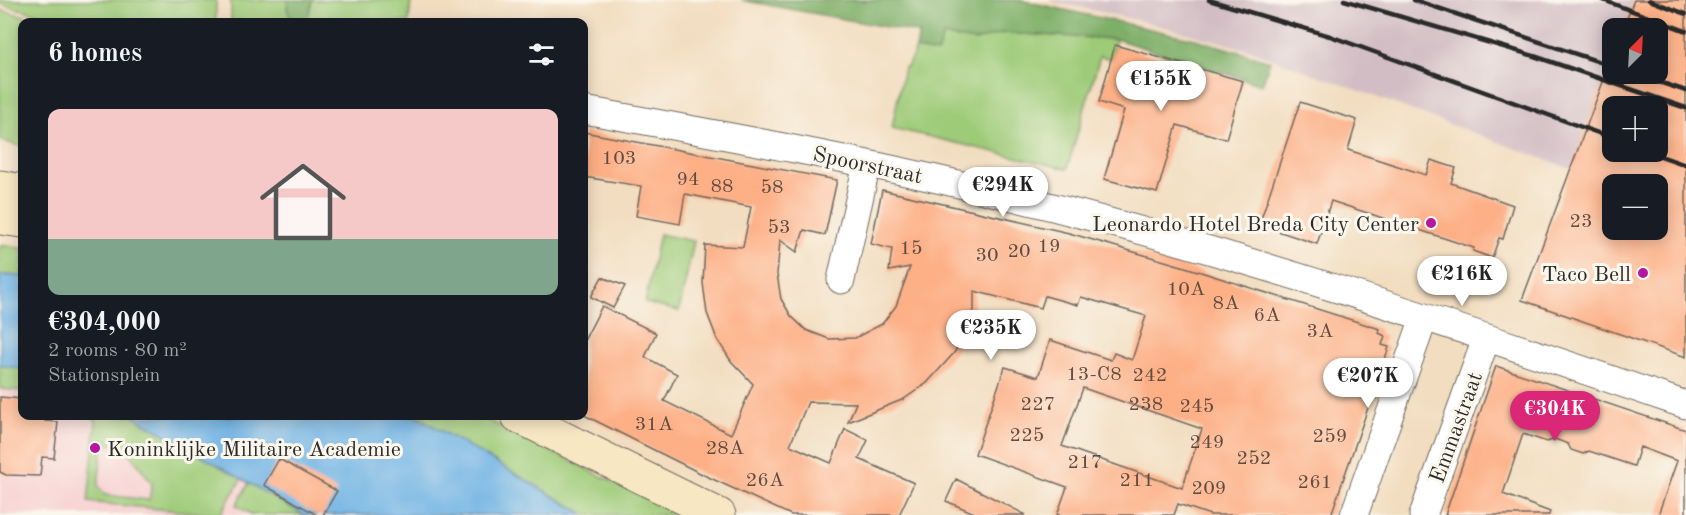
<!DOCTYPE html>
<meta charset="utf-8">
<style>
:root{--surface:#171b24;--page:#20242c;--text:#f1f3f6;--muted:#9ea1a6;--accent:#db2777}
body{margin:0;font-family:"Old Standard TT",serif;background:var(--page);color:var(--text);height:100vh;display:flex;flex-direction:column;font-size:22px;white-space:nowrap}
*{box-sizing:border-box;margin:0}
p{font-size:20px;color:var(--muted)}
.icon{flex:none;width:33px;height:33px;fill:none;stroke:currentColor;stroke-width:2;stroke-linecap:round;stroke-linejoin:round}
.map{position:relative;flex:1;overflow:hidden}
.side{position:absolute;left:18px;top:18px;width:570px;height:402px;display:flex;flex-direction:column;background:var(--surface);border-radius:12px;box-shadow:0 3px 15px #0003}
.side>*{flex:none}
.needle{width:39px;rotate:24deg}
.tools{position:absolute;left:1602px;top:18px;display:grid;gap:12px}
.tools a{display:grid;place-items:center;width:66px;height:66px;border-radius:12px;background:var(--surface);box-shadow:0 3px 15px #0003;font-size:30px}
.price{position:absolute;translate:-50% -51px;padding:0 14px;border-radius:21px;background:#fff;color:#222;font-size:20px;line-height:39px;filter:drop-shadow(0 2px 3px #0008)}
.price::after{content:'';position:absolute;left:50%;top:36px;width:18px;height:14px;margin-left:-9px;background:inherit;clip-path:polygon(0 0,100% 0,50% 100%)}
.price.selected{background:var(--accent);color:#fff}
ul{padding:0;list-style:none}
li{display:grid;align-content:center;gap:12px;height:318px;padding:0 30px}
li span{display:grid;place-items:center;height:186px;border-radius:12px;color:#555}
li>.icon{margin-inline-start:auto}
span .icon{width:108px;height:108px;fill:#fffc;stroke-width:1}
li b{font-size:26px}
h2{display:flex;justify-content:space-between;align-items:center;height:72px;padding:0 30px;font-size:26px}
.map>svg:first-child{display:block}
</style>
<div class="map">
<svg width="1686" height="515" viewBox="0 0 1686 515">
<rect width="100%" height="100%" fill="#fbf7ec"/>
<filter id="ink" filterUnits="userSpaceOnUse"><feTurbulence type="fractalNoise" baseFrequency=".0167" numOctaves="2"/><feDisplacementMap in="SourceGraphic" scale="12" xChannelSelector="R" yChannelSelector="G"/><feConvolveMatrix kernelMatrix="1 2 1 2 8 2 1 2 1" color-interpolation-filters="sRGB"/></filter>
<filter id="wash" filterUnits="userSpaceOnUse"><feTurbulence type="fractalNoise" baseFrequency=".008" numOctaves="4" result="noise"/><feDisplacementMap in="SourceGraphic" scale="24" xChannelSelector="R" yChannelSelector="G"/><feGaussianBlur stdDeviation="1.35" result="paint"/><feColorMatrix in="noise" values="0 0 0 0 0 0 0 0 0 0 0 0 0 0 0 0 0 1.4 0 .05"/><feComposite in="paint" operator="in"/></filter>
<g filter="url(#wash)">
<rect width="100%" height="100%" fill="#f2ddc0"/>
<path fill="#f7cfd0" d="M 0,365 L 22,369 L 22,416 L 133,416 L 163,431 L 388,515 L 0,515 Z"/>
<path fill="#d2bdc5" d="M 1046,0 L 1634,0 L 1623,28 L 1612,28 L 1612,58 L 1571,169 L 1249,50 L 1142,21 Z"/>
<path fill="#9ecb78" stroke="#647b52" stroke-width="1.5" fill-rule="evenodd" d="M 0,0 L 216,0 L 216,22 L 69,22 L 0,4 Z
M 231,0 L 288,0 L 287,9 L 309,14 L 312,0 L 411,0 L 409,22 L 231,22 Z
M 0,10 L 48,22 L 22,22 L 22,147 L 0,140 Z
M 1003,33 L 1116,39 L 1111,59 L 1100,56 L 1067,169 L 892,128 L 904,67 L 907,67 L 916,49 L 937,53 L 943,36 L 975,41 Z
M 659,234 L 694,241 L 679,311 L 645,303 Z
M 0,245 L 22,248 L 22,276 L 0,275 Z
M 0,365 L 22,369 L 22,391 L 0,389 Z
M 89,416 L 133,416 L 242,478 L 220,515 L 88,502 L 96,420 ZM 103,443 L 124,446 L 152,483 L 149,500 L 105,495 L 98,486 Z
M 416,416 L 479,416 L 681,515 L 586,515 Z
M 249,483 L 304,515 L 252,515 L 236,505 Z"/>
<path fill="#7eaf68" stroke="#546d4a" stroke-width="1.5" d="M 288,0 L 312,0 L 309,14 L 303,21 L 292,19 L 287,9 Z
M 741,0 L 1020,0 L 1195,39 L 1270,61 L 1262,85 L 1116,39 L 1003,33 L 975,41 L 943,36 L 937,53 L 916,49 L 919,33 Z"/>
<path fill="#6fb3e5" stroke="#4d6f88" stroke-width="1.5" d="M 0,275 L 22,276 L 22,369 L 0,365 Z
M 133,416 L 416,416 L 586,515 L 304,515 Z"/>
<g id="blocks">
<path fill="#fdaf85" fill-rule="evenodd" d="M 1634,0 L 1686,0 L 1686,357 L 1522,300 L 1610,63 L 1612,74 L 1658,74 L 1658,28 L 1623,28 ZM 1612,106 L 1658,106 L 1658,152 L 1612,152 ZM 1612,184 L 1658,184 L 1658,230 L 1612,230 Z
M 1115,45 L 1243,81 L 1226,139 L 1177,125 L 1157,193 L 1104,179 L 1124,110 L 1099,102 Z
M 1300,102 L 1357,120 L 1348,150 L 1426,175 L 1431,160 L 1456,168 L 1451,183 L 1513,205 L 1503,239 L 1499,238 L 1492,258 L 1473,251 L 1474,248 L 1331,201 L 1317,244 L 1259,225 Z
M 584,132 L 837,180 L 825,235 L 804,230 L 797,252 L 780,240 L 777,274 L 781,299 L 791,316 L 806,330 L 829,339 L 855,338 L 882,324 L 896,306 L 910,267 L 889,271 L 892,249 L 871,244 L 882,190 L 1069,233 L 1182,266 L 1380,329 L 1379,333 L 1385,336 L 1382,345 L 1389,347 L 1331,515 L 1210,515 L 1178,504 L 1174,515 L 1057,515 L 1067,487 L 975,454 L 1005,367 L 1038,377 L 1050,340 L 1111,360 L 1114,353 L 1132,360 L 1146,316 L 1081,297 L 1078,305 L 1045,296 L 1041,308 L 974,291 L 974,310 L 963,337 L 954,353 L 927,383 L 904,399 L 848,422 L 856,403 L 808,402 L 790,445 L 831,463 L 845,429 L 868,440 L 859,459 L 914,483 L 899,515 L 791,515 L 706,476 L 584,415 L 584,341 L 602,306 L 656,333 L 645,357 L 677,374 L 664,401 L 731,434 L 753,384 L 731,361 L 717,339 L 707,313 L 703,283 L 705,245 L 743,247 L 751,207 L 685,194 L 680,224 L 636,216 L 641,186 L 584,177 ZM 1083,388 L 1202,429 L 1182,488 L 1062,446 Z
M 602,277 L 625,286 L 613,308 L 591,297 Z
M 1496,366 L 1686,430 L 1686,515 L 1658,515 L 1677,461 L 1640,447 L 1634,466 L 1589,451 L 1583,454 L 1571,450 L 1568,444 L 1555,439 L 1547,442 L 1523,434 L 1503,494 L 1550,512 L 1549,515 L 1445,515 Z
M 0,397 L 22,399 L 22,416 L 45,416 L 45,421 L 58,422 L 54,458 L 42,457 L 40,476 L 6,475 L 0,472 Z
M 279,459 L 337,491 L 323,515 L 317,515 L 264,485 Z
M 956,479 L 1026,515 L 979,515 L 946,501 Z"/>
</g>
</g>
<g filter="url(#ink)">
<use href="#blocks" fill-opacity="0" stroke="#71695f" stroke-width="1.5"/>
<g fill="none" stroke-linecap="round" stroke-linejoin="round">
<g stroke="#71695f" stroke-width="29">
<path id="street" d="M 584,110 C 723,135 862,160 1000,194 C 1233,250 1460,328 1686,405
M 841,280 L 867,164
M 1354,515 L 1424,318
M 1423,515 L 1486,339"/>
</g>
<g stroke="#71695f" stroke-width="35">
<path id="secondary" d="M 0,187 L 22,191
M 0,218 L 22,221
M 518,416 L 719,515"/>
</g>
<use href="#street" stroke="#fff" stroke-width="27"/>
<use href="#secondary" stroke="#f7e8c3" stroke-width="33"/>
<path stroke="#2b2b2b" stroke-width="4.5" d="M 1209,0 L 1330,36 L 1612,138
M 1344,0 L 1534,56 L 1686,108
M 1414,0 L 1612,66
M 1603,0 L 1686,31
M 1649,0 L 1686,14
M 1635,74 L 1686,91
M 1649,152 L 1686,165"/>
</g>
</g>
<g fill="#b5179e" stroke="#fbf7ec" stroke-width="2">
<circle cx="1431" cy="223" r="6"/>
<circle cx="1643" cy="273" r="6"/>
<circle cx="95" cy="448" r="6"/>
</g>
<g text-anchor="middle" stroke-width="6" stroke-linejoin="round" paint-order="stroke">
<g font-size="20" fill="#604c42">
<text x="619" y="164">103</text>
<text x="688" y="185">94</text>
<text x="722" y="192">88</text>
<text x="772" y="193">58</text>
<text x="1581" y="227">23</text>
<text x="779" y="233">53</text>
<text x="1049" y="252">19</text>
<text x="911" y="254">15</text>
<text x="1019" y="257">20</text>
<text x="987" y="261">30</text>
<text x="1186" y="295">10A</text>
<text x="1226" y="309">8A</text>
<text x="1267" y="321">6A</text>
<text x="1320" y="337">3A</text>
<text x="1094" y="380">13-C8</text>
<text x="1150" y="381">242</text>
<text x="1038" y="410">227</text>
<text x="1146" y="410">238</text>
<text x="1197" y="412">245</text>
<text x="654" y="430">31A</text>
<text x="1027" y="441">225</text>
<text x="1330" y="442">259</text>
<text x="1207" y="448">249</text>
<text x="725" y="454">28A</text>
<text x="1254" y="464">252</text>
<text x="1085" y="468">217</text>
<text x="765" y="486">26A</text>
<text x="1137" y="486">211</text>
<text x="1315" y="488">261</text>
<text x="1209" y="494">209</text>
</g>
<g font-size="22" fill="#2b2b2b" stroke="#fbf7ec">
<text transform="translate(868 164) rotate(12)" y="8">Spoorstraat</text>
<text transform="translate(1455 427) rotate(-70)" y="8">Emmastraat</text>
</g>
<g font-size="22" fill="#2b2b2b" stroke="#fbf7ec" text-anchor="end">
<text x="1419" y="231">Leonardo Hotel Breda City Center</text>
<text x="1631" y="281">Taco Bell</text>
<text x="107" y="456" text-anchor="start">Koninklijke Militaire Academie</text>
</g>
</g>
</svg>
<div class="tools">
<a><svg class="needle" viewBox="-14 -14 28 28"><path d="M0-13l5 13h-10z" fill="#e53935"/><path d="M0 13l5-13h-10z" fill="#9ea1a6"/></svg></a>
<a>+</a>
<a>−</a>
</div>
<b class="price" style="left:1161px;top:112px">€155K</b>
<b class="price" style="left:1003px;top:218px">€294K</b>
<b class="price" style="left:1462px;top:307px">€216K</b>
<b class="price" style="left:991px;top:361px">€235K</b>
<b class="price" style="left:1368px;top:409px">€207K</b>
<b class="price selected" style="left:1555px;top:442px">€304K</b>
<section class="side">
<h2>6 homes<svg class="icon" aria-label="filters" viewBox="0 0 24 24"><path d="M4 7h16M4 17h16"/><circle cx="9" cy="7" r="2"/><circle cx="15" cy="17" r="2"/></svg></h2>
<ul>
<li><span style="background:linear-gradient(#f6c9c9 70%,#7fa58c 0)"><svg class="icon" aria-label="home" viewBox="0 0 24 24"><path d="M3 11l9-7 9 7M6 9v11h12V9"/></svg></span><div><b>€304,000</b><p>2 rooms · 80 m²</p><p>Stationsplein</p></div></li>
</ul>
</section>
</div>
